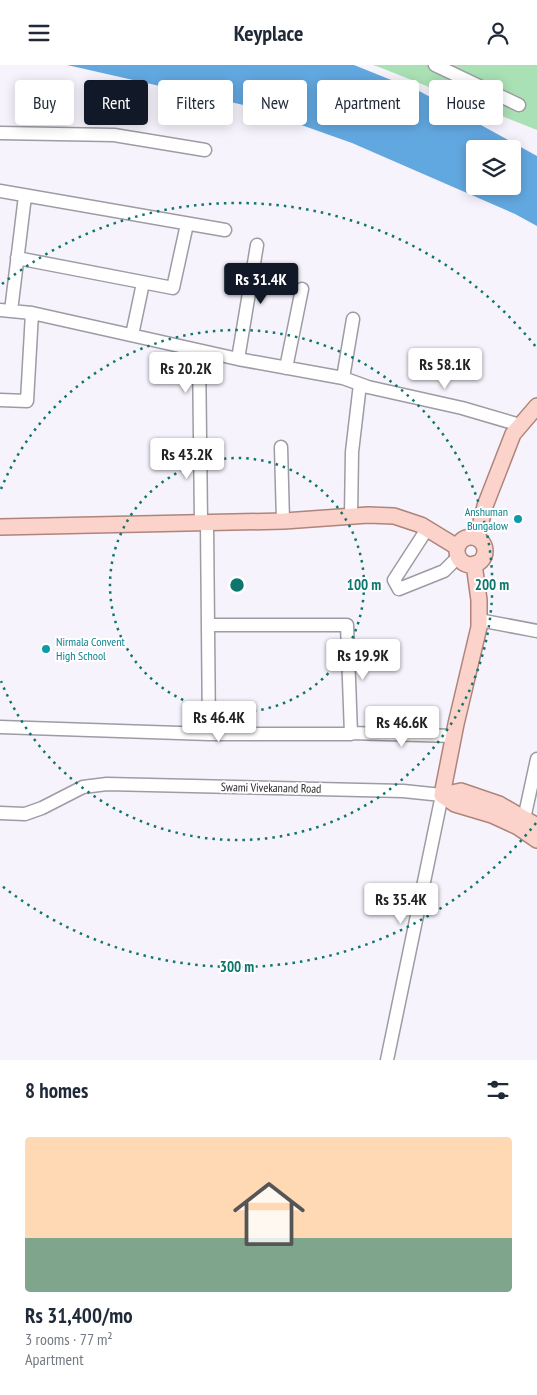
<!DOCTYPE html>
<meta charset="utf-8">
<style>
:root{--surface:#fff;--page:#f2f2f3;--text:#1f2937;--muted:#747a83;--line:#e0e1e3;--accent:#111827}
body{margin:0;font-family:"PT Sans Narrow",sans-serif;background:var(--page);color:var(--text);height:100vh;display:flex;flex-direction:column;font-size:19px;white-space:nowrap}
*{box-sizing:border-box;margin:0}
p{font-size:16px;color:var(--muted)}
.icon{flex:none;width:28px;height:28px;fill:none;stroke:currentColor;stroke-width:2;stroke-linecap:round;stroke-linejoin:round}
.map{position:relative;height:995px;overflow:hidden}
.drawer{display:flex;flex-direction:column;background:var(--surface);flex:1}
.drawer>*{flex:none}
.guide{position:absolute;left:15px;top:15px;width:508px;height:45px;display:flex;gap:10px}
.tools{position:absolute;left:466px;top:75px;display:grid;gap:10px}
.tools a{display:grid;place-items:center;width:55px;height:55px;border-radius:5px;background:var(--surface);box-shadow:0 2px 12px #0003;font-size:25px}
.price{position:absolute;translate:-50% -42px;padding:0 11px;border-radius:5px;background:#fff;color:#222;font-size:16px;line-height:32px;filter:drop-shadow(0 1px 2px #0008)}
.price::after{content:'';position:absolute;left:50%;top:30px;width:15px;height:11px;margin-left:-8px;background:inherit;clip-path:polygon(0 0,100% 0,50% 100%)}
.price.active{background:var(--accent);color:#fff}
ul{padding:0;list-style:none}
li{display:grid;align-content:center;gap:10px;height:265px;padding:0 25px}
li+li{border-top:1px solid var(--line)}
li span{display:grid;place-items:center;height:155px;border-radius:5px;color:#555}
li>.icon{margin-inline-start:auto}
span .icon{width:90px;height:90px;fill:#fffc;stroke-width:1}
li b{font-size:21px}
h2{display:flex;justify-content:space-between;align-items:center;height:60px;padding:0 25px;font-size:21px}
.chip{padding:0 18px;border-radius:5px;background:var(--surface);box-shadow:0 2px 12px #0003;font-size:18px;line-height:45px}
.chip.active{background:var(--accent);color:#fff}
header{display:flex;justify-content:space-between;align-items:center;height:65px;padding:0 25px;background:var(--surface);font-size:22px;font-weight:700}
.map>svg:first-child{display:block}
</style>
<header><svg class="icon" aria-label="menu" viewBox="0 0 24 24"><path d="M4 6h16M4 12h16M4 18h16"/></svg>Keyplace<svg class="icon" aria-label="person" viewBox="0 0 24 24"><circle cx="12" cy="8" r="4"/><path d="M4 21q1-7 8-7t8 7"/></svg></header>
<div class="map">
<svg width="537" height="995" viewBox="0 0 537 995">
<rect width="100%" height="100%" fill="#f7f3fc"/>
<path fill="#a9e0b4" d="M 373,0 L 537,0 L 537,65 L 384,4 Z"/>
<path fill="#62a8e0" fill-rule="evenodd" d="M 67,0 L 354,0 L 421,27 L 537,91 L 537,161 L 515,149 L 352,78 L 248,41 ZM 475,84 L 512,84 L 512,121 L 475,121 Z"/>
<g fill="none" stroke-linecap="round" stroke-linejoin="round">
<g stroke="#9e9ba3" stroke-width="15">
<path id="minor" d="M 435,0 L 519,40
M 0,68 L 114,70 L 205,85
M 0,126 L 225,165
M 17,193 L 173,223 L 187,159
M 0,245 L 32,248 L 238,294 L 343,313 L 368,322 L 462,343 L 520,360
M 11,246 L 25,131
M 132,270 L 143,218
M 199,286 L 201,458
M 238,294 L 257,180
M 286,303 L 302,224
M 343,313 L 353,254
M 0,335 L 27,336 L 32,248
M 281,382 L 283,456
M 351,452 L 352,387 L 360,319
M 427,464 L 394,515 L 399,524 L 444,506 L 458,492
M 479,555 L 537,566
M 208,560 L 347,560 L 351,669 L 209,669
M 0,662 L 209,669 L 207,458
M 351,668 L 454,671
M 0,748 L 25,749 L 42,743 L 83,722 L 107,719 L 403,726 L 442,730 L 387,995
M 519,761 L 524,754 L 537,694"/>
</g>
<g stroke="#af847b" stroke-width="18">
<path id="major" d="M 0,462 L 284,456 L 368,450 L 394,451 L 421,460 L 457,482
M457 486a14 14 0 1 1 28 0a14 14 0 1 1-28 0Z
M 477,473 L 485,441 L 513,369 L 537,341
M 442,730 L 456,659 L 479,562 L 479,535 L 474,499
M 442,730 L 455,739 L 492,750 L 518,762 L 537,775
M 442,730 L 461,726 L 499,739 L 537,761"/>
</g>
<use href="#minor" stroke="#fff" stroke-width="12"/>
<use href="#major" stroke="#fbd3ca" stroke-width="15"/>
</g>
<g fill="none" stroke="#0f766e" stroke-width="2.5" stroke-dasharray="2.5 5">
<circle cx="237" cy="520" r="127"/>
<path d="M1 424A255 255 0 1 1 1 616"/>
<path d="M536 758A382 382 0 0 1 2 821M2 219A382 382 0 0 1 536 282"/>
</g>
<g fill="#0f9aa8" stroke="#fff" stroke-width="2">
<circle cx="518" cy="454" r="5"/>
<circle cx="46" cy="584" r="5"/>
</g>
<g text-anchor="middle" stroke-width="4" stroke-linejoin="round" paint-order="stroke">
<g font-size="12" fill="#0d838f" stroke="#fff" text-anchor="end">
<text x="508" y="451">Anshuman<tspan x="508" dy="14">Bungalow</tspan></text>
<text x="56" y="581" text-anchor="start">Nirmala Convent<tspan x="56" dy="14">High School</tspan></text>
</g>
<g font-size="12" fill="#28262a" stroke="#fff">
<text transform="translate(271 723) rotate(1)" y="4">Swami Vivekanand Road</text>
</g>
</g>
<circle cx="237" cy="520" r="8" fill="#0f766e" stroke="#fff" stroke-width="2.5"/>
<g font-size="15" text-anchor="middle" font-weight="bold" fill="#0f766e" stroke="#fff" stroke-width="4" stroke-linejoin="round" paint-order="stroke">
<text x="364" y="525">100 m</text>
<text x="492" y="525">200 m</text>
<text x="237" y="907">300 m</text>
</g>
</svg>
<div class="tools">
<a><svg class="icon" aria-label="layers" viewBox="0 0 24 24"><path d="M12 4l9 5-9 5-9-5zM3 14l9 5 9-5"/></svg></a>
</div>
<b class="price active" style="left:261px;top:240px">Rs 31.4K</b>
<b class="price" style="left:445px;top:325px">Rs 58.1K</b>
<b class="price" style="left:186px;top:329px">Rs 20.2K</b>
<b class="price" style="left:187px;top:415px">Rs 43.2K</b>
<b class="price" style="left:363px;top:616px">Rs 19.9K</b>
<b class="price" style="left:219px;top:678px">Rs 46.4K</b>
<b class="price" style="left:402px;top:683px">Rs 46.6K</b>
<b class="price" style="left:401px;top:860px">Rs 35.4K</b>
<div class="guide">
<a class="chip">Buy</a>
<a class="chip active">Rent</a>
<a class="chip">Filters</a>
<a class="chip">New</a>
<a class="chip">Apartment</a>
<a class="chip">House</a>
</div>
</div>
<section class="drawer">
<h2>8 homes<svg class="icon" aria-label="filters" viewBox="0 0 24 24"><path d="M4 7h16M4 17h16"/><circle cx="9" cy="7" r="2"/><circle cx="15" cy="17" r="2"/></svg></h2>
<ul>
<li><span style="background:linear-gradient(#ffd9b3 65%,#7fa58c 0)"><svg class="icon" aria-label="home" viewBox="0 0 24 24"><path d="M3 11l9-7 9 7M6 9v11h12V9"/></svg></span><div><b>Rs 31,400/mo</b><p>3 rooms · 77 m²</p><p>Apartment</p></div></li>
</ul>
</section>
